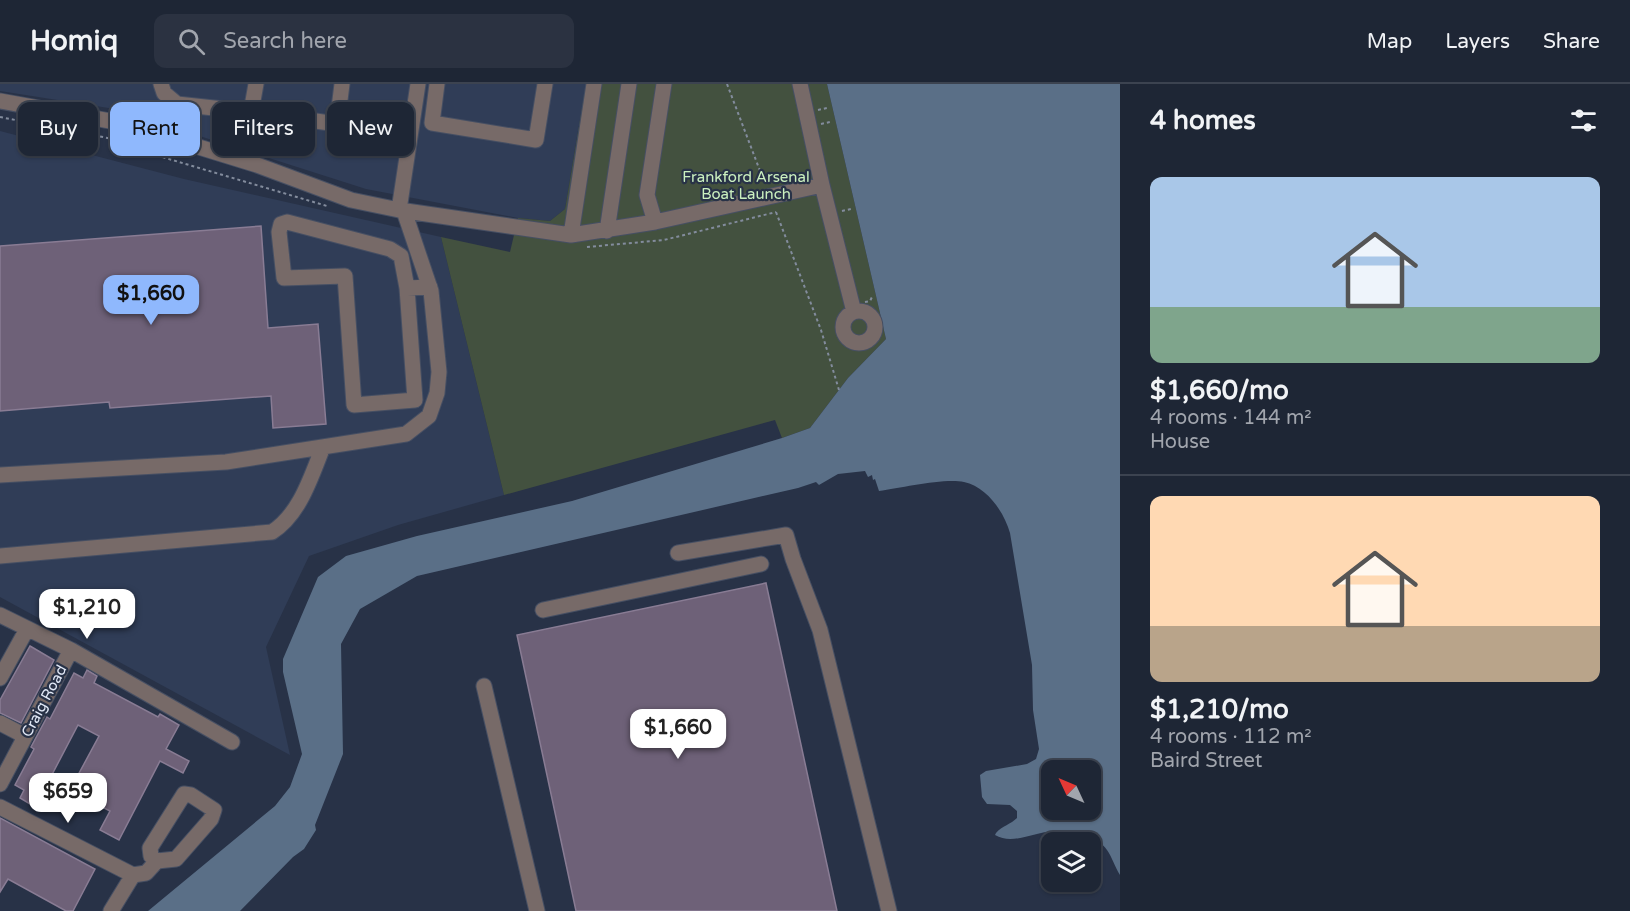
<!DOCTYPE html>
<meta charset="utf-8">
<style>
:root{--surface:#1e2635;--page:#2b3241;--text:#f1f3f6;--muted:#a1a5ad;--line:#3c4350;--accent:#8fb8fd}
body{margin:0;font-family:"Varela Round",sans-serif;background:var(--page);color:var(--text);height:100vh;display:flex;flex-direction:column;font-size:22px;white-space:nowrap}
*{box-sizing:border-box;margin:0}
p{font-size:20px;color:var(--muted)}
.icon{flex:none;width:33px;height:33px;fill:none;stroke:currentColor;stroke-width:2;stroke-linecap:round;stroke-linejoin:round}
.map{position:relative;flex:1;overflow:hidden}
.sheet{display:flex;flex-direction:column;background:var(--surface);width:510px}
.sheet>*{flex:none}
.guide{position:absolute;left:18px;top:18px;width:570px;height:54px;display:flex;gap:12px}
.needle{width:39px;rotate:314deg}
.tools{position:absolute;left:1041px;top:676px;display:grid;gap:12px}
.tools a{display:grid;place-items:center;width:60px;height:60px;border-radius:12px;background:var(--surface);box-shadow:0 2px 4px #0004,0 0 0 2px var(--line);font-size:30px}
.price{position:absolute;translate:-50% -51px;padding:0 14px;border-radius:12px;background:#fff;color:#222;font-size:20px;line-height:39px;filter:drop-shadow(0 2px 3px #0008)}
.price::after{content:'';position:absolute;left:50%;top:36px;width:18px;height:14px;margin-left:-9px;background:inherit;clip-path:polygon(0 0,100% 0,50% 100%)}
.price.current{background:var(--accent);color:#111}
ul{padding:0;list-style:none}
li{display:grid;align-content:center;gap:12px;height:318px;padding:0 30px}
li+li{border-top:2px solid var(--line)}
li span{display:grid;place-items:center;height:186px;border-radius:12px;color:#555}
li>.icon{margin-inline-start:auto}
span .icon{width:108px;height:108px;fill:#fffc;stroke-width:1}
li b{font-size:26px}
h2{display:flex;justify-content:space-between;align-items:center;height:72px;padding:0 30px;font-size:26px}
.pill{padding:0 21px;border-radius:12px;background:var(--surface);box-shadow:0 2px 4px #0004,0 0 0 2px var(--line);font-size:21px;line-height:54px}
.pill.current{background:var(--accent);color:#111}
header{display:flex;align-items:center;gap:36px;box-sizing:border-box;height:84px;padding:0 30px;background:var(--surface);border-bottom:2px solid var(--line)}
header strong{font-size:28px}
nav{display:flex;gap:33px;margin-inline-start:auto;font-size:21px}
.search{width:420px;height:54px;background:var(--page);display:flex;align-items:center;gap:15px;box-sizing:border-box;padding:0 21px;border-radius:12px;color:var(--muted);font-size:22px}
main{display:flex;flex:1;min-height:0}
.map>svg:first-child{display:block}
</style>
<header>
<strong>Homiq</strong>
<div class="search"><svg class="icon" aria-label="search" viewBox="0 0 24 24"><circle cx="10" cy="10" r="6"/><path d="M15 15l6 6"/></svg>Search here</div>
<nav><a>Map</a><a>Layers</a><a>Share</a></nav>
</header>
<main>
<div class="map">
<svg width="1120" height="827" viewBox="0 0 1120 827">
<rect width="100%" height="100%" fill="#283247"/>
<path fill="#303d57" d="M 0,0 L 586,0 L 565,125 L 550,137 L 518,134 L 366,105 L 115,25 L 0,7 Z
M 0,47 L 184,95 L 441,153 L 504,411 L 398,441 L 309,472 L 266,563 L 290,671 L 0,513 Z"/>
<path fill="#43513f" d="M 586,0 L 827,0 L 886,255 L 848,294 L 810,344 L 782,354 L 775,336 L 504,411 L 441,153 L 510,168 L 518,134 L 550,137 L 565,125 Z"/>
<path fill="#5a6f87" fill-rule="evenodd" d="M 827,0 L 1120,0 L 1120,791 C 1115,783 1112,773 1107,766 C 1091,744 1060,744 1037,750 C 1024,753 1008,759 995,751 L 996,749 C 1002,742 1011,740 1017,734 L 1017,727 L 1010,721 L 987,720 L 982,713 L 980,691 L 986,687 L 1027,680 L 1036,675 L 1039,665 L 1033,626 L 1032,581 L 1010,449 C 1004,428 987,403 964,398 C 943,394 902,404 879,407 L 875,395 L 873,396 L 872,391 L 868,393 L 865,387 L 838,390 L 819,401 L 816,398 L 798,404 L 417,492 L 360,525 L 341,560 L 343,670 L 315,741 L 316,746 L 304,765 L 293,773 L 240,827 L 148,827 L 275,722 L 290,703 L 302,670 L 283,588 L 283,575 L 318,493 L 346,472 L 417,452 L 572,417 L 782,354 L 810,344 L 848,294 L 886,255 ZM 1052,687 L 1090,687 L 1090,726 L 1052,726 Z"/>
<path fill="#6e6178" stroke="#897c94" stroke-width="1.5" d="M 261,142 L 268,244 L 318,240 L 326,340 L 273,344 L 271,312 L 110,324 L 109,318 L 0,327 L 0,162 Z
M 766,499 L 837,827 L 576,827 L 517,551 Z
M 30,562 L 54,576 L 21,639 L 0,629 L 0,616 Z
M 87,586 L 97,592 L 94,599 L 158,633 L 160,630 L 179,641 L 166,665 L 189,677 L 183,689 L 160,677 L 119,756 L 100,746 L 110,727 L 70,706 L 99,652 L 78,641 L 35,723 L 20,714 L 24,706 L 15,701 L 34,665 L 31,663 L 47,633 L 50,635 L 74,589 L 83,594 Z
M 0,734 L 95,785 L 73,827 L 66,827 L 8,795 L 0,808 Z"/>
<g fill="none" stroke-linecap="round" stroke-linejoin="round">
<g stroke="#464f63" stroke-width="17">
<path id="minor" d="M 161,0 L 164,9 L 177,20 L 251,28 L 256,0
M 437,0 L 432,39 L 536,56 L 545,0
M 800,0 L 822,101
M 0,17 L 121,39 L 257,81 L 351,116 L 399,126 L 418,0
M 251,28 L 337,40 L 342,0
M 399,126 L 571,151 L 655,138 L 822,101 L 854,228
M 655,138 L 647,111 L 664,0
M 607,147 L 629,0
M 571,151 L 594,0
M 407,204 L 415,316 L 354,321 L 345,192 L 284,194 L 279,148 L 281,140 L 287,138 L 390,165 L 401,172 L 407,204 L 430,203
M843 243a16 16 0 1 1 32 0a16 16 0 1 1-32 0Z
M 0,391 L 226,378 L 406,350 L 429,332 L 437,309 L 439,288 L 431,207 L 404,127
M 678,469 L 786,451 L 793,475 L 820,546 L 889,827
M 0,472 L 272,448 C 300,430 311,393 323,363
M 543,526 L 761,480
M 0,531 L 71,566 L 232,658
M 0,594 L 27,545
M 484,602 L 537,827
M 0,639 L 25,652
M 0,700 L 71,566
M 0,723 L 133,791 L 111,827
M 133,791 L 146,789 L 157,777 L 176,775 L 211,735 L 214,726 L 191,711 L 184,710 L 150,764 L 151,772 L 157,777"/>
</g>
<path stroke="#838c9d" stroke-width="2" stroke-dasharray="3 3" stroke-linecap="butt" d="M 727,0 L 765,100
M 818,26 L 827,24
M 0,33 L 118,56 L 152,70 L 327,122
M 821,40 L 830,38
M 842,127 L 851,125
M 776,128 L 821,246 L 839,306
M 587,163 L 664,156 L 776,128
M 865,218 L 870,217 L 872,213"/>
<use href="#minor" stroke="#776a68" stroke-width="15"/>
</g>
<g text-anchor="middle" stroke-width="4.5" stroke-linejoin="round" paint-order="stroke">
<g font-size="15" fill="#cbf0bf" stroke="#283247">
<text x="746" y="98">Frankford Arsenal<tspan x="746" dy="17">Boat Launch</tspan></text>
</g>
<g font-size="15" fill="#e2e9f7" stroke="#283247">
<text transform="translate(44 617) rotate(-62)" y="5">Craig Road</text>
</g>
</g>
</svg>
<div class="tools">
<a><svg class="needle" viewBox="-14 -14 28 28"><path d="M0-13l5 13h-10z" fill="#e53935"/><path d="M0 13l5-13h-10z" fill="#a1a5ad"/></svg></a>
<a><svg class="icon" aria-label="layers" viewBox="0 0 24 24"><path d="M12 4l9 5-9 5-9-5zM3 14l9 5 9-5"/></svg></a>
</div>
<b class="price current" style="left:151px;top:242px">$1,660</b>
<b class="price" style="left:87px;top:556px">$1,210</b>
<b class="price" style="left:678px;top:676px">$1,660</b>
<b class="price" style="left:68px;top:740px">$659</b>
<div class="guide">
<a class="pill">Buy</a>
<a class="pill current">Rent</a>
<a class="pill">Filters</a>
<a class="pill">New</a>
</div>
</div>
<section class="sheet">
<h2>4 homes<svg class="icon" aria-label="filters" viewBox="0 0 24 24"><path d="M4 7h16M4 17h16"/><circle cx="9" cy="7" r="2"/><circle cx="15" cy="17" r="2"/></svg></h2>
<ul>
<li><span style="background:linear-gradient(#a9c7e8 70%,#7fa58c 0)"><svg class="icon" aria-label="home" viewBox="0 0 24 24"><path d="M3 11l9-7 9 7M6 9v11h12V9"/></svg></span><div><b>$1,660/mo</b><p>4 rooms · 144 m²</p><p>House</p></div></li>
<li><span style="background:linear-gradient(#ffd9b3 70%,#b9a48a 0)"><svg class="icon" aria-label="home" viewBox="0 0 24 24"><path d="M3 11l9-7 9 7M6 9v11h12V9"/></svg></span><div><b>$1,210/mo</b><p>4 rooms · 112 m²</p><p>Baird Street</p></div></li>
</ul>
</section>
</main>
